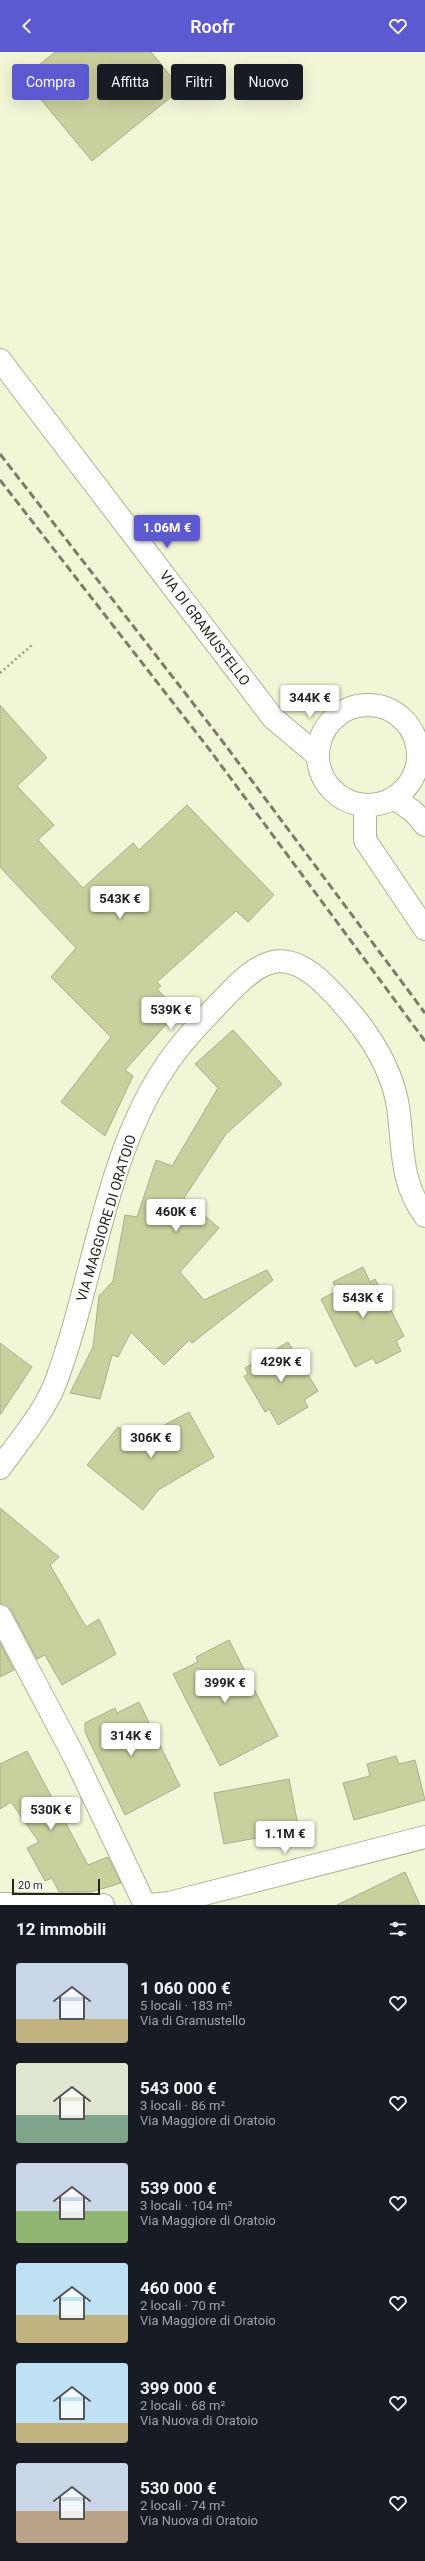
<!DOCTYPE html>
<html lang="it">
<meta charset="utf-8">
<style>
:root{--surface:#171b24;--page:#20242c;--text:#f1f3f6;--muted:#9ea1a6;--accent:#5d59d1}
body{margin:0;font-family:Roboto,sans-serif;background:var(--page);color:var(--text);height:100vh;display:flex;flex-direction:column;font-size:15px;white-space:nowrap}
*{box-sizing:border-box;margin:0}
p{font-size:13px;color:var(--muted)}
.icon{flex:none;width:22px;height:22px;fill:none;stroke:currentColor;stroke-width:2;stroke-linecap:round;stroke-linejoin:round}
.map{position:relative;height:1853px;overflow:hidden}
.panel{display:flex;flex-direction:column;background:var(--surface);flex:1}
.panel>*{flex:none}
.hud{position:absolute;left:12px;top:12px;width:401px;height:36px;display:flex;gap:8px}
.scale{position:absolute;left:12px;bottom:10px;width:88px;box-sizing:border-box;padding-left:4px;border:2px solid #25261b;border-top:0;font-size:11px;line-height:14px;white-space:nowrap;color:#25261b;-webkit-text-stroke:3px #fff;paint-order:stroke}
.price{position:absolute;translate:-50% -34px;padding:0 9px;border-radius:4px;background:#fff;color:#222;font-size:13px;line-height:26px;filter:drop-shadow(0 1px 2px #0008)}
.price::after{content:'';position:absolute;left:50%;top:24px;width:12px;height:9px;margin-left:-6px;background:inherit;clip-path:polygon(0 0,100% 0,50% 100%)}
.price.current{background:var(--accent);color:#fff}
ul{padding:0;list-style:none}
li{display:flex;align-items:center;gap:12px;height:100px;padding:0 16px}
li span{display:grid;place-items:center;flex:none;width:112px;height:80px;border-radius:4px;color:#555}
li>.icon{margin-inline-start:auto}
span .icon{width:48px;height:48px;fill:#fffc;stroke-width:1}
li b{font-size:17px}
h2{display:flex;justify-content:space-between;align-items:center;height:48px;padding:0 16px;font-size:17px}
.chip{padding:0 14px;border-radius:4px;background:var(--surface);box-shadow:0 4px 16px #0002;font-size:14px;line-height:36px}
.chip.current{background:var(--accent);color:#fff}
header{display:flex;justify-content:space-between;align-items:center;height:52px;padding:0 16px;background:var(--accent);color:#fff;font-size:18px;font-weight:600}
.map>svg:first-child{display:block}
</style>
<header><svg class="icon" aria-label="back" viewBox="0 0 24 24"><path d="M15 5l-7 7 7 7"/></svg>Roofr<svg class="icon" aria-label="heart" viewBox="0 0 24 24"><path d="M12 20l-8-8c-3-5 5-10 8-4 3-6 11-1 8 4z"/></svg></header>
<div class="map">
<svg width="425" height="1853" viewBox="0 0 425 1853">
<rect width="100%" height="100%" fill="#f2f6d7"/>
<path fill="#cacf9e" stroke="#aaad90" d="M 55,0 L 151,0 L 181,37 L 92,109 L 23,26 Z
M 0,653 L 47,706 L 17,734 L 54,773 L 38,788 L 83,836 L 133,791 L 139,798 L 187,753 L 274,843 L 248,870 L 236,859 L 157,930 L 161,934 L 157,937 L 178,959 L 125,1018 L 133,1024 L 105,1084 L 61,1050 L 111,985 L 51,925 L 76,896 L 0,815 Z
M 233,978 L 282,1032 L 226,1082 L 184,1146 L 219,1176 L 180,1220 L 204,1248 L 267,1218 L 273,1228 L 192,1291 L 189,1288 L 164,1313 L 131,1280 L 118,1305 L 112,1303 L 100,1347 L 70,1341 L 93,1295 L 99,1244 L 113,1229 L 125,1163 L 137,1165 L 156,1108 L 172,1114 L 218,1036 L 195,1012 Z
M 363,1215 L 370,1230 L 375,1227 L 404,1284 L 396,1289 L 401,1299 L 376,1312 L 373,1306 L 355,1315 L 321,1247 L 337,1239 L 333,1230 Z
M 288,1290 L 318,1339 L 304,1348 L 308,1355 L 278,1373 L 269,1357 L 265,1360 L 244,1324 L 248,1322 L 245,1316 Z
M 0,1291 L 32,1315 L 0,1363 Z
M 189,1360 L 214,1405 L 158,1438 L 143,1458 L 87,1413 L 118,1375 L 136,1388 Z
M 0,1456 L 59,1505 L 50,1513 L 86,1575 L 99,1567 L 116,1602 L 62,1633 L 45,1603 L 37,1607 L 11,1558 L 0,1552 Z
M 229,1588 L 278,1684 L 220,1714 L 173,1622 L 198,1610 L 196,1605 Z
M 0,1591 L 14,1618 L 0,1625 Z
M 139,1650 L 180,1734 L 125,1763 L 85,1680 L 85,1671 L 115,1656 L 117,1661 Z
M 27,1699 L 88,1813 L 108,1805 L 121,1831 L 91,1840 L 59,1840 L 52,1826 L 45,1829 L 27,1796 L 39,1790 L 11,1750 L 0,1757 L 0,1712 Z
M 396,1704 L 399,1712 L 415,1708 L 425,1748 L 354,1768 L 343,1731 L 370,1724 L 367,1712 Z
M 289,1727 L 299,1778 L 224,1792 L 214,1741 Z
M 405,1820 L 420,1853 L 337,1853 Z"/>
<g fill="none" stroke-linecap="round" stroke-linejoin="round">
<g stroke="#afb295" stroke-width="24">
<path id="minor" d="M 0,308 L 273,666 L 317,703
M318 703a50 50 0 1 1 100 0a50 50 0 1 1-100 0Z
M 394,746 L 414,760 L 425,773
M 365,753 L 365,788 L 425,877
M 0,1416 C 19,1389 43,1362 55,1332 C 93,1232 104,1108 163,1018 C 180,991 203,968 225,945 C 258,910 283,892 324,932 C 357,964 391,1008 398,1055 C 404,1096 399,1128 425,1164
M 0,1564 L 75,1706 L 145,1853
M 0,1852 L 103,1853
M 150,1853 L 169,1851 L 425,1785"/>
</g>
<path stroke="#9a9d87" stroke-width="2.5" stroke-dasharray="2 3" stroke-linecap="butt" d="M 0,621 L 32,593"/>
<use href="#minor" stroke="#fff" stroke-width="22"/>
<path stroke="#7b7d6a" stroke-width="3" stroke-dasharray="8 4" stroke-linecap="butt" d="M 0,402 L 223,690 L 425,961
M 0,428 L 209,697 L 425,989"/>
</g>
<g text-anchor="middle" stroke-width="4" stroke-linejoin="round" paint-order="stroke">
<g font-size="14" fill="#25261b" stroke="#fff">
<text transform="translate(205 576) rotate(53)" y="5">VIA DI GRAMUSTELLO</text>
<text transform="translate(106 1166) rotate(-73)" y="5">VIA MAGGIORE DI ORATOIO</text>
</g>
</g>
</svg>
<div class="scale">20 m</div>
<b class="price current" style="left:167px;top:497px">1.06M €</b>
<b class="price" style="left:310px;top:667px">344K €</b>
<b class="price" style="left:120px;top:868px">543K €</b>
<b class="price" style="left:171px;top:979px">539K €</b>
<b class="price" style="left:176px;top:1181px">460K €</b>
<b class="price" style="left:363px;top:1267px">543K €</b>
<b class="price" style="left:281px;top:1331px">429K €</b>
<b class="price" style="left:151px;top:1407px">306K €</b>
<b class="price" style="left:225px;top:1652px">399K €</b>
<b class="price" style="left:131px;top:1705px">314K €</b>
<b class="price" style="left:51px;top:1779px">530K €</b>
<b class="price" style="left:285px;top:1803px">1.1M €</b>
<div class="hud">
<a class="chip current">Compra</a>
<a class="chip">Affitta</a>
<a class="chip">Filtri</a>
<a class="chip">Nuovo</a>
</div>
</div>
<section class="panel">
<h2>12 immobili<svg class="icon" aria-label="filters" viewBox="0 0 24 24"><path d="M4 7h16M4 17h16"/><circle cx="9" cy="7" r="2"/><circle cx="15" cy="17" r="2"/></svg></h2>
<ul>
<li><span style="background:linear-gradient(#c9d6e8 70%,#c2b280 0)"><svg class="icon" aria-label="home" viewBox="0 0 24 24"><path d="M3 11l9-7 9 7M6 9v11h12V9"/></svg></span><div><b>1 060 000 €</b><p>5 locali · 183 m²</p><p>Via di Gramustello</p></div><svg class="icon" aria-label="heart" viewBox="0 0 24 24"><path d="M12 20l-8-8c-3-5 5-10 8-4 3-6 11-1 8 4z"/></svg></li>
<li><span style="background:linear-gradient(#dfe7d0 65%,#7fa58c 0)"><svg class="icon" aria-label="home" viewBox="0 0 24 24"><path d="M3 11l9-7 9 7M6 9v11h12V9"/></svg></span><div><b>543 000 €</b><p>3 locali · 86 m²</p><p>Via Maggiore di Oratoio</p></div><svg class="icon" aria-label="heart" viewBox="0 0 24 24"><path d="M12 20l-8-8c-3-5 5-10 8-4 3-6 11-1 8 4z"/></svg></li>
<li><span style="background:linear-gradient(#c9d6e8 60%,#8fb573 0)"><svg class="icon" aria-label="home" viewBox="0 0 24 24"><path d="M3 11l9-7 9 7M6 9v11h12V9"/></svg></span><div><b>539 000 €</b><p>3 locali · 104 m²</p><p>Via Maggiore di Oratoio</p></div><svg class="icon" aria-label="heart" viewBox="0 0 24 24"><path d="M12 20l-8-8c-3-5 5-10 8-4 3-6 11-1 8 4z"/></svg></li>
<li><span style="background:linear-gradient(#bfe0f5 65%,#c2b280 0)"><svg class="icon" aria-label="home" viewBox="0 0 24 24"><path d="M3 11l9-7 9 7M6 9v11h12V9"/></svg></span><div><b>460 000 €</b><p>2 locali · 70 m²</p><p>Via Maggiore di Oratoio</p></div><svg class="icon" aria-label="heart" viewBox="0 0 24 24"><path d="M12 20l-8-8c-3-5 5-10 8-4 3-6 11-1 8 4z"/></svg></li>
<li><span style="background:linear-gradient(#bfe0f5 75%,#c2b280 0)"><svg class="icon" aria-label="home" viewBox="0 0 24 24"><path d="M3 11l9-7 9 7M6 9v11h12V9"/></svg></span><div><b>399 000 €</b><p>2 locali · 68 m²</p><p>Via Nuova di Oratoio</p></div><svg class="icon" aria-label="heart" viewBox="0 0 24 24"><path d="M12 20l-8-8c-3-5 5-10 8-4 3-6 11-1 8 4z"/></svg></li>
<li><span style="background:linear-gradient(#c9d6e8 60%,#b9a48a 0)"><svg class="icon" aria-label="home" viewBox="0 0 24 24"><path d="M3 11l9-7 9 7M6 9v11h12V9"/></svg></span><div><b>530 000 €</b><p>2 locali · 74 m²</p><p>Via Nuova di Oratoio</p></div><svg class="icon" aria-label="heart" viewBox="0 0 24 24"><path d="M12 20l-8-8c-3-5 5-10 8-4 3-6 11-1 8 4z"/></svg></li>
</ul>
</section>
